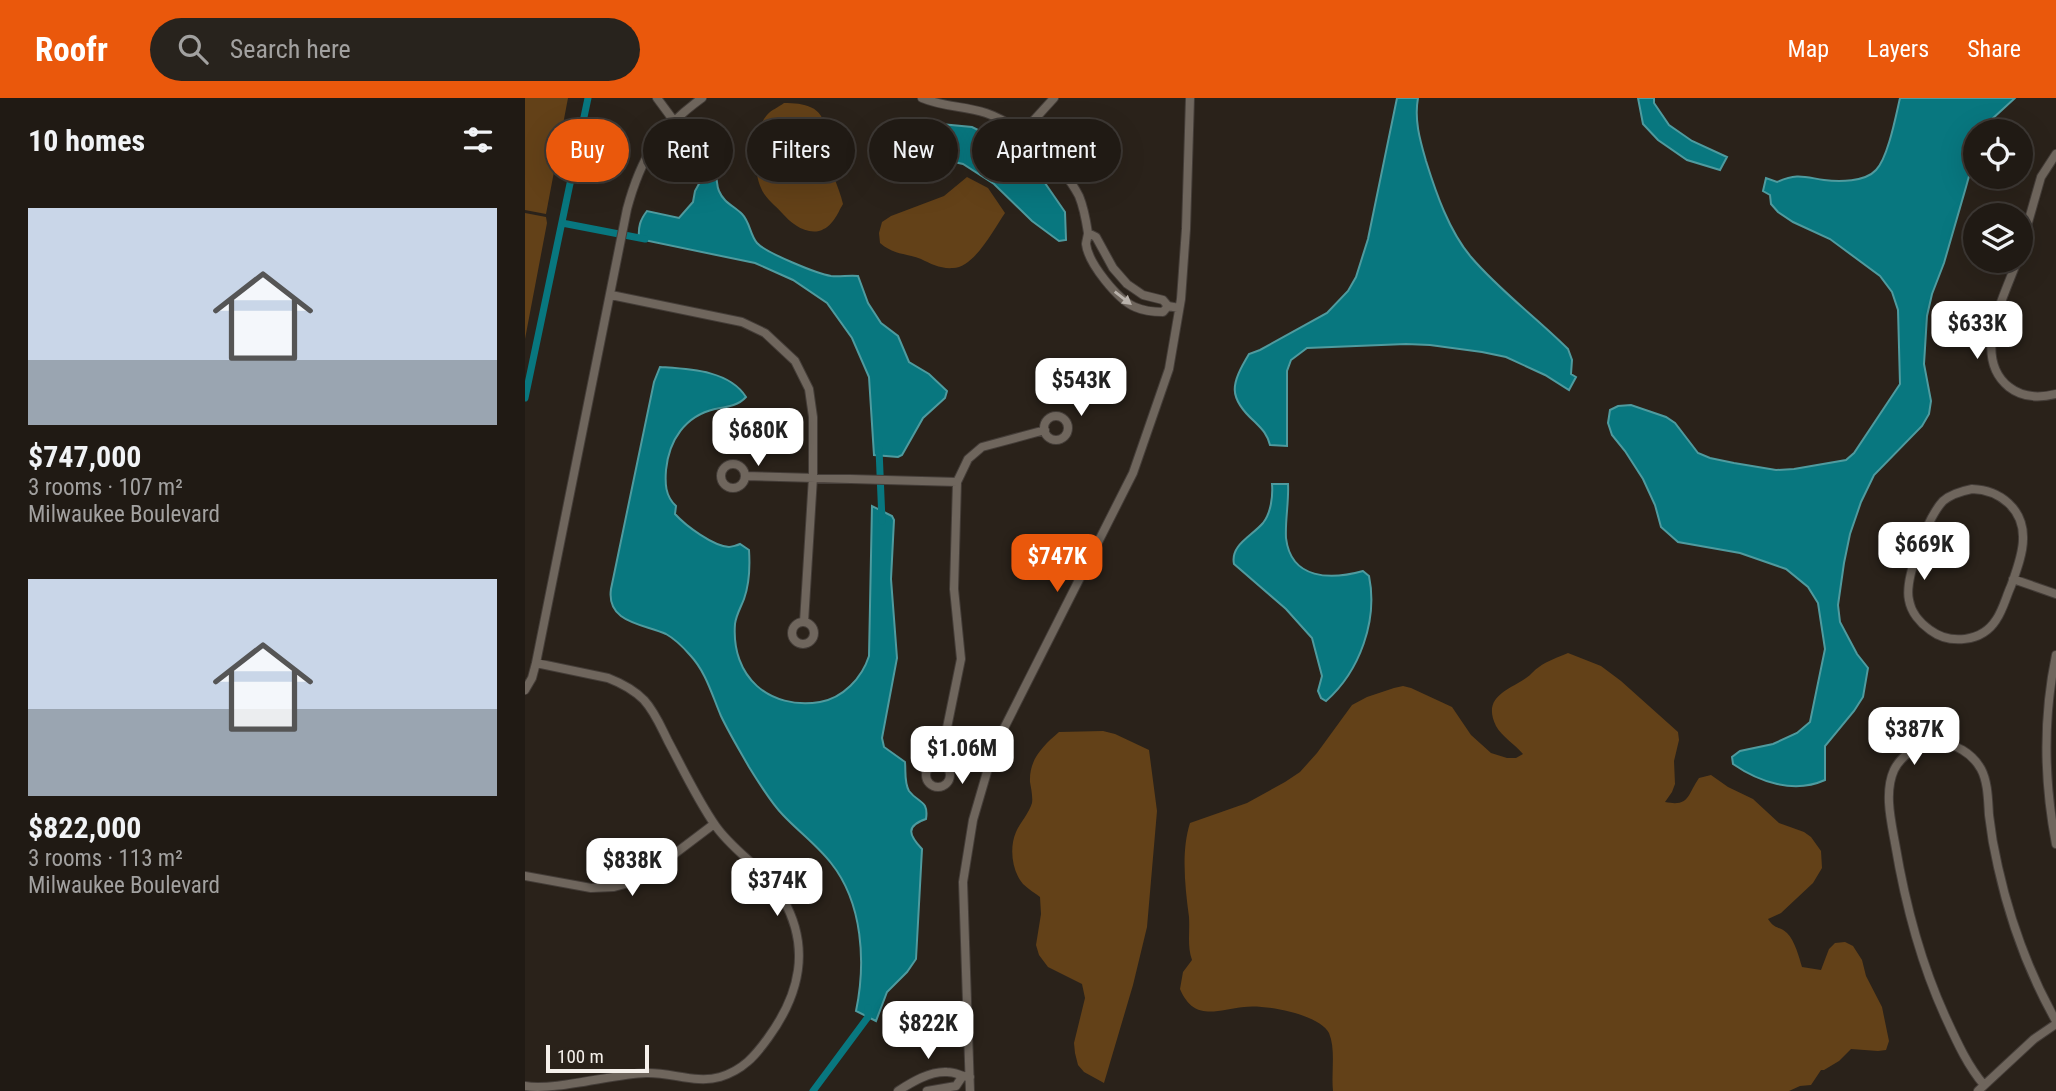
<!DOCTYPE html>
<meta charset="utf-8">
<style>
:root{--surface:#201a14;--page:#28231d;--text:#f1f3f6;--muted:#a2a1a0;--line:#3d3834;--accent:#ea580c}
body{margin:0;font-family:"Roboto Condensed",sans-serif;background:var(--page);color:var(--text);height:100vh;display:flex;flex-direction:column;font-size:26px;white-space:nowrap}
*{box-sizing:border-box;margin:0}
p{font-size:23px;color:var(--muted)}
.icon{flex:none;width:38px;height:38px;fill:none;stroke:currentColor;stroke-width:2;stroke-linecap:round;stroke-linejoin:round}
.map{position:relative;flex:1;overflow:hidden}
.details{display:flex;flex-direction:column;background:var(--surface);width:525px}
.details>*{flex:none}
.top-card{position:absolute;left:21px;top:21px;width:665px;height:63px;display:flex;gap:14px}
.buttons{position:absolute;left:1438px;top:21px;display:grid;gap:14px}
.buttons a{display:grid;place-items:center;width:70px;height:70px;border-radius:50%;background:var(--surface);box-shadow:0 7px 28px #0002,0 0 0 2px var(--line);font-size:35px}
.scale{position:absolute;left:21px;bottom:18px;width:103px;box-sizing:border-box;padding-left:7px;border:4px solid #f5f0eb;border-top:0;font-size:19px;line-height:24px;white-space:nowrap;color:#f5f0eb;-webkit-text-stroke:5px #2a221a;paint-order:stroke}
.price{position:absolute;translate:-50% -60px;padding:0 16px;border-radius:14px;background:#fff;color:#222;font-size:23px;line-height:46px;filter:drop-shadow(0 2px 4px #0008)}
.price::after{content:'';position:absolute;left:50%;top:42px;width:21px;height:16px;margin-left:-10px;background:inherit;clip-path:polygon(0 0,100% 0,50% 100%)}
.price.on{background:var(--accent);color:#fff}
ul{padding:0;list-style:none}
li{display:grid;align-content:center;gap:14px;height:371px;padding:0 28px}
li span{display:grid;place-items:center;height:217px;border-radius:0px;color:#555}
li>.icon{margin-inline-start:auto}
span .icon{width:126px;height:126px;fill:#fffc;stroke-width:1}
li b{font-size:30px}
h2{display:flex;justify-content:space-between;align-items:center;height:84px;padding:0 28px;font-size:30px}
.chip{padding:0 24px;border-radius:32px;background:var(--surface);box-shadow:0 7px 28px #0002,0 0 0 2px var(--line);font-size:24px;line-height:63px}
.chip.on{background:var(--accent);color:#fff}
header{display:flex;align-items:center;gap:42px;box-sizing:border-box;height:98px;padding:0 35px;background:var(--accent);color:#fff}
header strong{font-size:33px}
nav{display:flex;gap:38px;margin-inline-start:auto;font-size:24px}
.search{width:490px;height:63px;background:var(--page);display:flex;align-items:center;gap:18px;box-sizing:border-box;padding:0 24px;border-radius:38px;color:var(--muted);font-size:26px}
main{display:flex;flex:1;min-height:0}
.map>svg:first-child{display:block}
</style>
<header>
<strong>Roofr</strong>
<div class="search"><svg class="icon" aria-label="search" viewBox="0 0 24 24"><circle cx="10" cy="10" r="6"/><path d="M15 15l6 6"/></svg>Search here</div>
<nav><a>Map</a><a>Layers</a><a>Share</a></nav>
</header>
<main>
<section class="details">
<h2>10 homes<svg class="icon" aria-label="filters" viewBox="0 0 24 24"><path d="M4 7h16M4 17h16"/><circle cx="9" cy="7" r="2"/><circle cx="15" cy="17" r="2"/></svg></h2>
<ul>
<li><span style="background:linear-gradient(#c9d6e8 70%,#9aa5b1 0)"><svg class="icon" aria-label="home" viewBox="0 0 24 24"><path d="M3 11l9-7 9 7M6 9v11h12V9"/></svg></span><div><b>$747,000</b><p>3 rooms · 107 m²</p><p>Milwaukee Boulevard</p></div></li>
<li><span style="background:linear-gradient(#c9d6e8 60%,#9aa5b1 0)"><svg class="icon" aria-label="home" viewBox="0 0 24 24"><path d="M3 11l9-7 9 7M6 9v11h12V9"/></svg></span><div><b>$822,000</b><p>3 rooms · 113 m²</p><p>Milwaukee Boulevard</p></div></li>
</ul>
</section>
<div class="map">
<svg width="1531" height="993" viewBox="0 0 1531 993">
<rect width="100%" height="100%" fill="#2a221a"/>
<path fill="#634118" d="M 0,0 L 43,0 L 21,116 L 0,112 Z
M 259,5 C 279,5 298,8 300,31 C 300,39 298,46 300,53 C 304,71 314,88 318,106 C 312,116 308,129 294,133 C 279,136 266,125 257,115 C 250,107 240,100 236,90 C 228,73 228,32 242,17 C 246,12 254,9 259,5 Z
M 442,79 L 463,90 L 480,115 C 469,131 449,170 428,170 C 416,171 406,166 396,161 C 380,155 369,157 355,145 L 354,135 L 357,124 L 366,118 L 419,98 Z
M 0,115 L 21,119 L 22,125 L 0,241 Z
M 1043,555 L 1076,568 L 1096,583 L 1153,634 L 1154,642 L 1149,663 L 1150,686 L 1147,694 L 1140,704 C 1165,709 1162,697 1174,680 L 1186,677 L 1203,689 L 1228,701 L 1254,725 L 1279,734 L 1286,739 L 1296,753 L 1297,770 L 1288,785 L 1256,815 L 1243,821 C 1250,832 1255,828 1262,835 C 1270,843 1274,859 1277,869 L 1296,872 L 1304,851 L 1310,845 L 1320,844 L 1328,848 L 1337,862 L 1341,878 L 1357,909 L 1364,943 L 1361,952 L 1353,953 L 1326,951 L 1314,963 L 1299,972 L 1296,972 L 1286,987 L 1275,988 L 1264,993 L 808,993 C 806,974 811,952 804,935 C 794,916 739,906 719,909 C 692,912 669,924 655,891 L 658,874 L 667,862 C 662,848 665,834 664,819 C 660,789 656,753 665,725 L 722,705 L 760,684 L 775,674 L 792,655 L 827,607 L 842,599 L 869,590 L 878,588 L 886,590 L 927,609 L 946,637 L 966,655 L 982,660 L 991,660 L 998,656 C 990,646 977,639 971,628 C 957,599 982,593 1001,580 C 1006,577 1009,572 1014,569 C 1022,563 1034,559 1043,555 Z
M 578,633 L 590,636 L 624,652 L 632,713 L 622,829 L 608,887 L 579,985 L 559,974 L 553,967 L 550,955 L 549,945 L 560,900 L 557,886 L 523,869 L 514,857 L 511,847 L 516,816 L 515,799 C 510,795 503,791 498,786 C 487,773 484,750 491,734 C 495,725 504,715 507,705 C 508,699 506,690 505,684 C 504,661 518,648 534,634 Z"/>
<path fill="#08777f" stroke="#4f9b9f" stroke-width="2" d="M 872,0 L 893,0 C 889,22 895,42 901,63 C 911,95 924,133 946,159 C 975,193 1012,220 1043,251 L 1047,262 L 1046,276 L 1051,279 L 1044,292 L 1020,277 L 981,259 L 957,254 L 905,247 L 881,246 L 782,250 L 766,262 L 762,273 L 762,348 L 745,347 C 742,336 738,332 730,324 C 702,299 706,286 724,256 L 735,252 L 802,215 L 823,193 L 831,179 L 843,141 Z
M 1113,0 L 1129,0 L 1129,5 L 1144,27 L 1167,43 L 1202,59 L 1195,72 L 1162,62 L 1133,42 L 1118,26 Z
M 1375,0 L 1490,0 L 1466,22 L 1458,33 L 1451,33 L 1451,53 L 1441,89 L 1419,165 L 1407,196 L 1402,218 L 1399,266 L 1406,303 L 1404,316 L 1397,328 L 1349,377 L 1336,404 L 1325,436 L 1319,465 L 1313,507 L 1315,524 L 1332,556 L 1343,570 L 1338,599 L 1329,613 L 1300,648 L 1300,682 C 1269,696 1234,684 1208,666 L 1207,659 L 1215,653 L 1248,646 L 1272,635 L 1285,624 L 1300,551 L 1293,505 L 1283,489 L 1261,471 L 1215,455 L 1153,444 L 1136,429 L 1130,407 L 1118,381 L 1100,353 L 1087,337 L 1083,325 L 1085,312 L 1093,308 L 1106,307 L 1141,319 L 1150,325 L 1173,355 L 1185,360 L 1209,365 L 1251,372 L 1269,371 L 1321,362 L 1329,355 L 1375,286 L 1373,212 L 1367,194 L 1355,178 L 1305,141 L 1268,124 L 1253,114 L 1246,106 L 1245,97 L 1238,93 L 1241,80 L 1252,84 C 1272,75 1279,79 1299,82 C 1314,84 1340,84 1351,72 C 1363,60 1371,17 1375,0 Z
M 405,25 L 447,29 L 476,43 L 513,75 L 540,114 L 541,142 L 534,143 L 507,123 L 469,86 L 438,66 L 393,56 L 388,44 Z
M 189,73 C 193,80 191,87 194,93 C 199,105 209,108 217,116 C 225,124 225,137 232,145 C 241,155 293,176 306,178 C 315,179 324,177 333,178 L 343,205 L 356,225 L 373,238 L 384,264 L 404,276 L 422,293 L 420,300 L 398,320 L 377,357 L 373,359 L 349,357 L 344,279 L 327,240 L 302,205 L 268,182 L 230,165 L 114,141 C 113,129 115,122 122,113 L 154,120 L 168,104 L 170,93 L 180,75 Z
M 135,269 C 164,271 204,272 221,299 C 213,308 201,309 190,311 C 160,318 144,342 141,372 C 140,385 140,398 151,408 L 150,416 C 161,428 188,448 204,449 C 206,449 213,447 215,446 L 224,452 C 225,467 224,487 219,501 C 216,509 211,517 210,526 C 206,579 244,612 295,604 C 318,600 337,580 344,558 L 347,408 L 367,418 L 369,422 L 366,481 L 372,560 L 357,640 L 359,649 L 380,664 C 381,675 379,684 384,693 C 393,705 404,702 401,721 C 380,728 384,737 397,751 L 391,861 L 382,874 L 362,894 L 351,923 L 331,913 C 341,865 338,805 306,765 C 292,747 273,733 258,717 C 247,706 232,682 224,669 C 215,653 204,635 196,618 C 187,597 181,574 165,557 C 158,549 150,541 141,536 C 119,526 81,525 86,491 L 129,284 Z
M 747,386 L 763,386 C 764,404 760,422 761,440 C 766,482 806,482 838,473 L 844,478 C 853,522 835,573 801,603 L 796,600 L 793,593 L 797,578 L 787,540 L 761,511 L 709,466 C 705,447 727,438 738,425 C 746,415 748,398 747,386 Z"/>
<g fill="none" stroke-linecap="round" stroke-linejoin="round">
<path stroke="#08777f" stroke-width="7" d="M 37,125 L 120,141
M 0,300 L 63,0
M 354,351 L 357,423
M 288,993 L 343,919 L 343,910"/>
<g stroke="#443d38" stroke-width="10">
<path id="street" d="M 132,0 L 149,23
M 397,0 C 418,9 440,8 461,15 C 494,26 538,67 554,98 C 559,110 561,122 563,135
M 498,34 L 529,0
M 1496,149 L 1516,79 L 1531,56
M 1492,163 C 1479,199 1446,259 1484,289 C 1498,300 1515,300 1531,296
M 86,197 L 217,224 L 240,235 L 270,263 L 284,291 L 288,319 L 288,379 L 279,524
M 643,208 L 638,214 C 629,214 619,213 610,209 C 593,202 563,165 561,146 C 561,144 563,137 563,135 L 571,139 L 588,170 L 602,186 L 618,197 L 638,202 L 643,208 L 654,210
M519 330a12 12 0 1 1 24 0a12 12 0 1 1-24 0Z
M196 378a12 12 0 1 1 24 0a12 12 0 1 1-24 0Z
M 220,378 L 432,384
M 1447,391 C 1475,392 1499,411 1498,441 C 1498,456 1491,474 1486,488 C 1481,499 1478,512 1471,522 C 1457,544 1425,547 1405,532 C 1395,525 1386,514 1384,502 C 1379,481 1403,419 1418,403 C 1426,396 1437,393 1447,391 Z
M 1488,481 L 1531,496
M267 535a11 11 0 1 1 22 0a11 11 0 1 1-22 0Z
M 1531,557 C 1518,619 1519,684 1531,746
M 0,592 L 7,580 L 11,565 L 102,111 C 116,59 133,32 177,0
M 415,664 L 436,561 L 429,491 L 432,384 L 443,361 L 457,349 L 520,332
M401 677a12 12 0 1 1 24 0a12 12 0 1 1-24 0Z
M 0,778 L 66,790 L 89,789 L 115,782 L 189,726
M 1459,987 C 1442,967 1431,942 1420,918 C 1395,863 1380,805 1370,745 C 1366,723 1359,694 1369,672 C 1377,656 1394,646 1412,645 C 1430,645 1447,655 1456,671 C 1463,684 1463,702 1464,717 C 1466,735 1469,752 1473,769 C 1485,823 1504,875 1531,923
M 0,988 C 30,993 88,976 121,975 C 146,974 171,986 195,979 C 218,972 230,958 243,940 C 275,896 286,850 258,801 C 241,771 209,755 190,727 C 172,701 158,671 143,643 C 136,629 130,614 119,602 C 109,592 96,585 83,580 L 11,565
M 373,993 C 387,984 405,973 422,974 C 431,974 437,979 445,979
M 402,993 L 431,988 L 437,979
M 445,993 L 438,784 L 448,722 L 469,650 L 608,375 L 644,271 L 656,201 L 661,131 L 665,0
M 1453,993 L 1509,941 L 1531,926"/>
</g>
<use href="#street" stroke="#6f665d" stroke-width="8"/>
</g>
<defs><path id="oneway-solid" d="M-6-.8H1V-3.2L6.5 0L1 3.2V.8H-6Z" transform="scale(1.75)"/></defs>
<use fill="#b9b2ab" href="#oneway-solid" transform="translate(598 200) rotate(38)"/>
</svg>
<div class="buttons">
<a><svg class="icon" aria-label="locate" viewBox="0 0 24 24"><circle cx="12" cy="12" r="6"/><path d="M12 2v4M12 18v4M2 12h4M18 12h4"/></svg></a>
<a><svg class="icon" aria-label="layers" viewBox="0 0 24 24"><path d="M12 4l9 5-9 5-9-5zM3 14l9 5 9-5"/></svg></a>
</div>
<div class="scale">100 m</div>
<b class="price" style="left:1452px;top:263px">$633K</b>
<b class="price" style="left:556px;top:320px">$543K</b>
<b class="price" style="left:233px;top:370px">$680K</b>
<b class="price" style="left:1399px;top:484px">$669K</b>
<b class="price on" style="left:532px;top:496px">$747K</b>
<b class="price" style="left:1389px;top:669px">$387K</b>
<b class="price" style="left:437px;top:688px">$1.06M</b>
<b class="price" style="left:107px;top:800px">$838K</b>
<b class="price" style="left:252px;top:820px">$374K</b>
<b class="price" style="left:403px;top:963px">$822K</b>
<div class="top-card">
<a class="chip on">Buy</a>
<a class="chip">Rent</a>
<a class="chip">Filters</a>
<a class="chip">New</a>
<a class="chip">Apartment</a>
</div>
</div>
</main>
